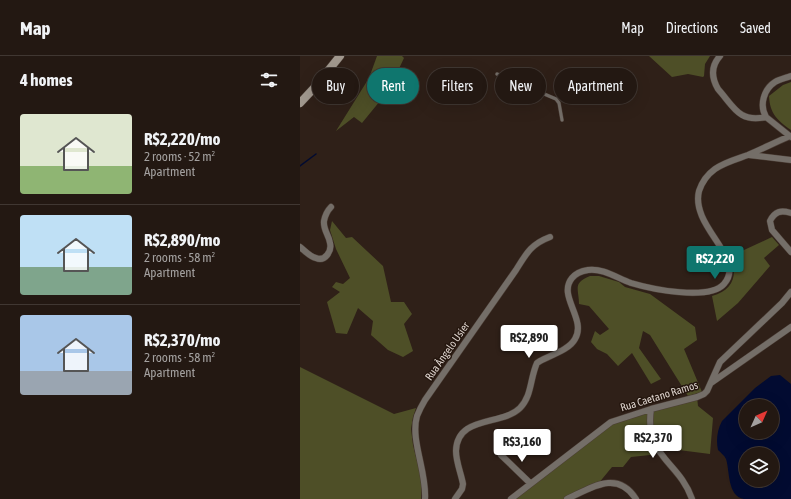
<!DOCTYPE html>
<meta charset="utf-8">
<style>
:root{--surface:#231812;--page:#2f2520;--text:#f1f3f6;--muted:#a3a09f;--line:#403732;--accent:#0f766e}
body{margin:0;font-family:"Asap Condensed",sans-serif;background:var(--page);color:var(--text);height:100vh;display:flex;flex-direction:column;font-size:15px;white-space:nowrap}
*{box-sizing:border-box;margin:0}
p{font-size:13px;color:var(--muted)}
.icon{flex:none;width:22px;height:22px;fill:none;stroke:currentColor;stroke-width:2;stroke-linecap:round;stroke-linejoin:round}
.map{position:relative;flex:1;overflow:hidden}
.details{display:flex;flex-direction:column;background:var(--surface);width:300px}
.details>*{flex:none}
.banner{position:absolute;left:12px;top:12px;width:380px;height:36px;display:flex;gap:8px}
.needle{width:26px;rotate:45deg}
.buttons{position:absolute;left:439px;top:343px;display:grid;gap:8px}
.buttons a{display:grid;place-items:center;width:40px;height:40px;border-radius:50%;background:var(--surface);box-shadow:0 4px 16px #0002,0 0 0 1px var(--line);font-size:20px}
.price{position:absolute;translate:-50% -34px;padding:0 9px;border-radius:4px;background:#fff;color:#222;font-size:13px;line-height:26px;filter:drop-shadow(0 1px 2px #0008)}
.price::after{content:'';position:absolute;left:50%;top:24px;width:12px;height:9px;margin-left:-6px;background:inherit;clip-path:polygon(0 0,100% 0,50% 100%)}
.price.on{background:var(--accent);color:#fff}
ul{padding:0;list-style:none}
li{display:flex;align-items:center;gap:12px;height:100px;padding:0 20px}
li+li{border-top:1px solid var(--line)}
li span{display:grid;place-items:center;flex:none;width:112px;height:80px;border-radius:4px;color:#555}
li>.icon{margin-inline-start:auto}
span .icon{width:48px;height:48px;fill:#fffc;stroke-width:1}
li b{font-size:17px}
h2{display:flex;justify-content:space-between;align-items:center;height:48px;padding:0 20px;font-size:17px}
.pill{padding:0 14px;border-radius:18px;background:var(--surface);box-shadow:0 4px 16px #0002,0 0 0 1px var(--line);font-size:14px;line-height:36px}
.pill.on{background:var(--accent);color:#fff}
header{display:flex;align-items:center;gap:24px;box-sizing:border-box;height:56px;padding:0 20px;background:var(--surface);border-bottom:1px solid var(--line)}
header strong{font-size:19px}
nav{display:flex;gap:22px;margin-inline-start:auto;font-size:14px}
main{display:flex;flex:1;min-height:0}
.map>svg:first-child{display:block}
</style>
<header>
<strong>Map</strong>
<nav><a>Map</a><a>Directions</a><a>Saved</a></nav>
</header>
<main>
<section class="details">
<h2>4 homes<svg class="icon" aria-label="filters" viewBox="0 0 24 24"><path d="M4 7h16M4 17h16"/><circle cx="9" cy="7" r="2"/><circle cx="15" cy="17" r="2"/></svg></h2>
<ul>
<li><span style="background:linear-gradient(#dfe7d0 65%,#8fb573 0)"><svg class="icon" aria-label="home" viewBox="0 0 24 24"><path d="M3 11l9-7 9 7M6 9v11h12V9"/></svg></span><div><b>R$2,220/mo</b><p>2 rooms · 52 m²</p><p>Apartment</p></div></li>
<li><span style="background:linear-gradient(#bfe0f5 65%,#7fa58c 0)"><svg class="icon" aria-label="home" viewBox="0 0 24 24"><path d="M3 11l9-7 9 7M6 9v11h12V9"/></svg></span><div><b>R$2,890/mo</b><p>2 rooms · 58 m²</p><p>Apartment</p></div></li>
<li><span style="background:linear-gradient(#a9c7e8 70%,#9aa5b1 0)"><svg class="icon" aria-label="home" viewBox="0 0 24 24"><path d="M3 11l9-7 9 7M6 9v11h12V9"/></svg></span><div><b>R$2,370/mo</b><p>2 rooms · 58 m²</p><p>Apartment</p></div></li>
</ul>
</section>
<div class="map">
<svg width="491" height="443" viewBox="0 0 491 443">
<rect width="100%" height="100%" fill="#2f2018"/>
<path fill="#4e4f27" d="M 77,0 L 102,0 L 104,2 L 89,34 L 62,67 L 54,61 L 36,75 L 69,22 Z
M 349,0 L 410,0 L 405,8 L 404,20 L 403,21 L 388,18 L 372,21 Z
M 491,26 L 491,74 C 477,64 470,58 469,40 L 483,29 Z
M 32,165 L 46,182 L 52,181 L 83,210 L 91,246 L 104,246 L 112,258 L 104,268 L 113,295 L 103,301 L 88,294 L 71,279 L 73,265 L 58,252 L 47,278 L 36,277 L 27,246 L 40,236 L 32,231 L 36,226 L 43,228 L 50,222 L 36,193 L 30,174 Z
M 472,181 L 479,189 L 464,202 L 470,210 L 438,247 L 417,265 L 412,240 C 433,234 438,220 431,200 Z
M 290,220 L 299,220 L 319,226 L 325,231 L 350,238 L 395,271 L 397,284 L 384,293 L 402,336 L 388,340 L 350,279 L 343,275 L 339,292 L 361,323 L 351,328 L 332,297 L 318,310 L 307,298 L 297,293 L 291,286 L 295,275 L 300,279 L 309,273 L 289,250 L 279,248 C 279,233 272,227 290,220 Z
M 0,311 L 94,358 L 116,352 L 113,361 L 111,373 L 113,389 L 122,425 L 121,443 L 0,443 Z
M 397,341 L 398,350 L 413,362 L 410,398 L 363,392 L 350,399 L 331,401 L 323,411 L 312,411 L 298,428 L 267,443 L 211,443 L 311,366 Z"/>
<path fill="#020b31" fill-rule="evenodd" d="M 480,319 L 491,328 L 491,443 C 477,443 458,443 444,443 C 427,440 430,415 426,403 C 424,399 421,397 418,394 C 416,385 417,374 422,365 L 455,332 L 471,320 ZM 446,350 L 472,350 L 472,376 L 446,376 ZM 446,398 L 472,398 L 472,424 L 446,424 Z"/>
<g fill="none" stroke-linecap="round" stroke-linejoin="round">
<path stroke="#020b31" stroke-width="1.5" d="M 0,110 L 16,98"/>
</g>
<path fill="#69401a" d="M 31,20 L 40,27 L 34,35 L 24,28 Z"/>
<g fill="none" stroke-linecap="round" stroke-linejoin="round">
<g stroke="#4b3d35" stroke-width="4">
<path id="lane" d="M 197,18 L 256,43 L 259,47 L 262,64"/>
</g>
<g stroke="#4b3d35" stroke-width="7">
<path id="street" d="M 420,0 C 411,10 411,21 418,33 C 434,51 439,67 466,61
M 491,20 C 486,22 480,23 475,26 C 464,33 459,49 466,61 L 491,81
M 449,99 L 491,104
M 491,157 C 481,154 475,155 470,165 L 472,174 L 491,196
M 0,191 C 4,194 10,201 16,202 C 25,206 32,195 30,187 C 29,179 23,174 24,165 C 25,160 27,155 31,151
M 411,327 L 491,271
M 351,353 C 344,401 379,405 392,443
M 201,399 L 230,427
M 125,443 C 127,416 110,384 117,360 C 119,355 122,349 125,344 L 216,214 C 226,198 231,188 250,181
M 155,443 L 162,433 L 163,428 C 161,417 156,406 156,395 C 157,359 202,370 220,352 C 232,340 230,322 237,307 L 240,305 C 251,299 269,294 275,283 C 287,263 257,240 272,222 C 276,217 282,215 288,214 C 303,212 317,222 331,227 C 351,233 409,245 424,228 C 447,202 390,171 399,135 C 402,126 408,118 415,113 C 425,106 437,103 448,99 C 462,93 476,86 490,80
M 211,443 L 311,366 L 351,353 L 397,341 L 404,338 L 407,335 L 420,306 L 482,247 L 491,236
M 267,443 C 291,432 317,413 336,443"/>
</g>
<g stroke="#4b3d35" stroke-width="9">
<path id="secondary" d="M 0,47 L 15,31 L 40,0"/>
</g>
<use href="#lane" stroke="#746e68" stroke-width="3"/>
<use href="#street" stroke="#746e68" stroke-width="6"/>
<use href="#secondary" stroke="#a1988e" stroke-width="8"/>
</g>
<g text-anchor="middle" stroke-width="3" stroke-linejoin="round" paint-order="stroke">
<g font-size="11" fill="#ded4ce" stroke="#25170f">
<text transform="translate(147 295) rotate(-55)" y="4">Rua Ângelo Usier</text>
<text transform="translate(359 340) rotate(-17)" y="4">Rua Caetano Ramos</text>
</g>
</g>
</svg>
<div class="buttons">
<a><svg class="needle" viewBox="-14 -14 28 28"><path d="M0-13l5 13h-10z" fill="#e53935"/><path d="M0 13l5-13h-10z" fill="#a3a09f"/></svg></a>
<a><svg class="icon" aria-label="layers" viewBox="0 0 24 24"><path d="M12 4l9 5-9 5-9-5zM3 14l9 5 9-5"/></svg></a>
</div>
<b class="price on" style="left:415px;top:224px">R$2,220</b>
<b class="price" style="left:229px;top:303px">R$2,890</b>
<b class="price" style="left:353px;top:403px">R$2,370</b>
<b class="price" style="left:222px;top:407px">R$3,160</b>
<div class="banner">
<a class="pill">Buy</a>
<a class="pill on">Rent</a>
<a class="pill">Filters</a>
<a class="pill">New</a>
<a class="pill">Apartment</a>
</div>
</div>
</main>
